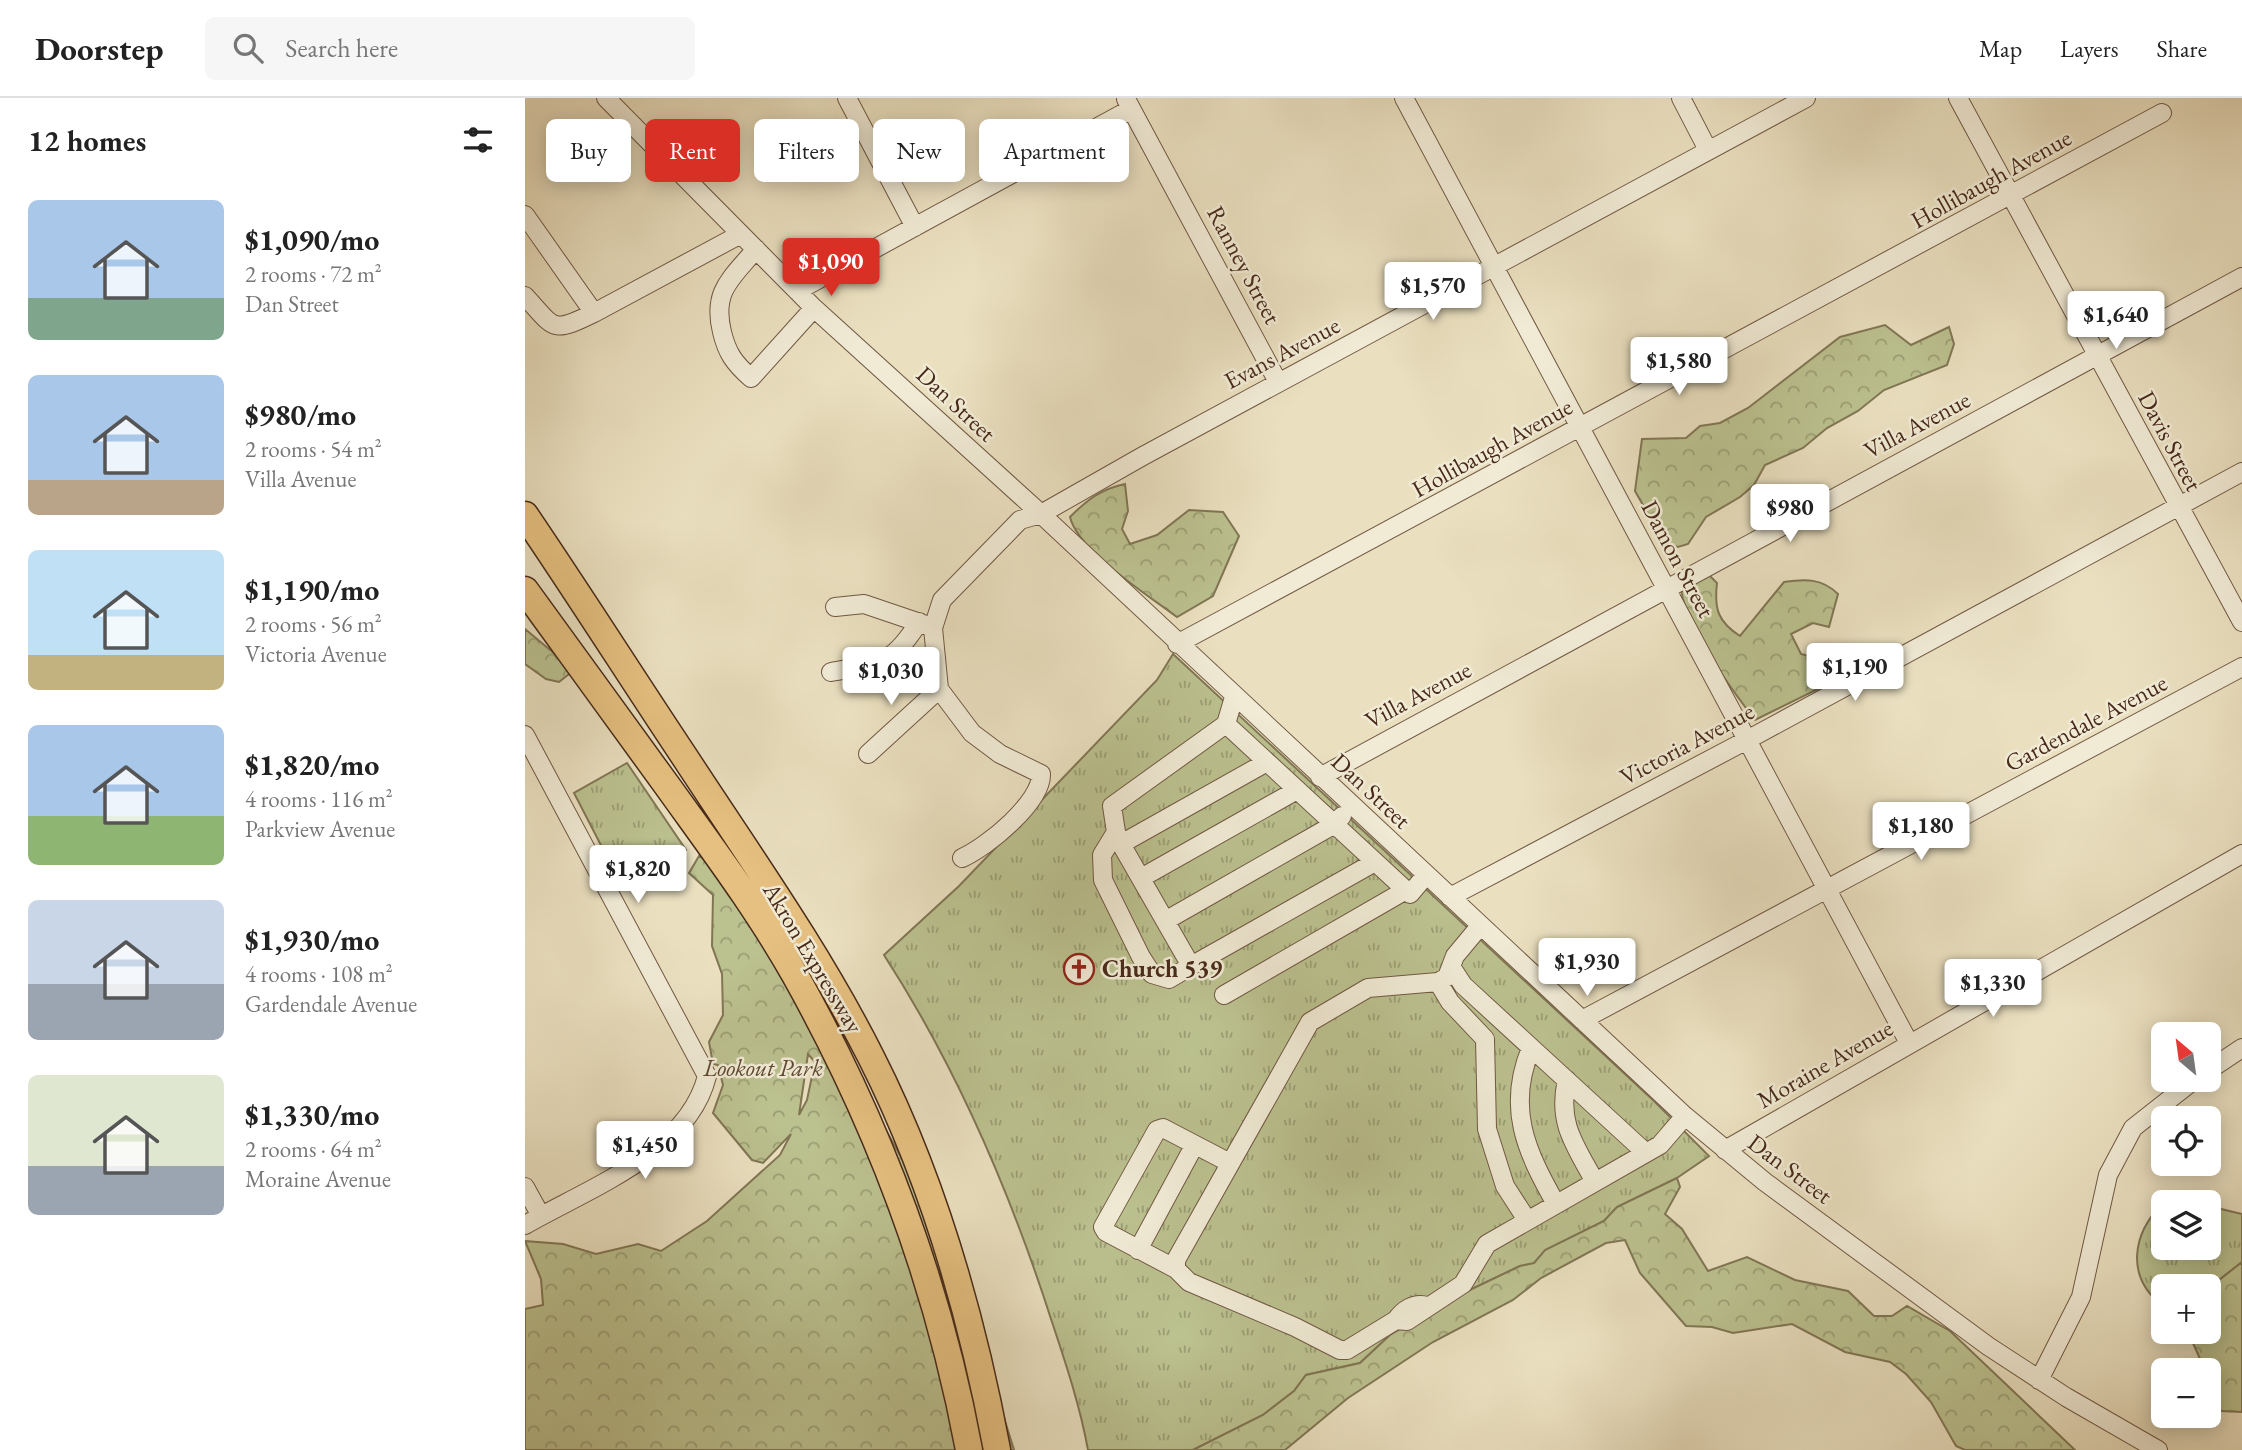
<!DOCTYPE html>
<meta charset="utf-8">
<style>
:root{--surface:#fff;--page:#f6f6f6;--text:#222;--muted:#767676;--line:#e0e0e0;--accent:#d93025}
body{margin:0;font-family:"EB Garamond",serif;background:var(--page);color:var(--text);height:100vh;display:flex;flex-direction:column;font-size:26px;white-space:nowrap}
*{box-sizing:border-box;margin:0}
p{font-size:23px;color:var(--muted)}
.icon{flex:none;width:38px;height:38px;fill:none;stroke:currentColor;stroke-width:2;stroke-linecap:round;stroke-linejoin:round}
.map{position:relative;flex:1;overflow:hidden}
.drawer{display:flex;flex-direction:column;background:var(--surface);width:525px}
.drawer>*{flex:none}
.guide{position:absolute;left:21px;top:21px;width:665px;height:63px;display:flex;gap:14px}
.needle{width:46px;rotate:331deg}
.fabs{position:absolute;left:1626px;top:924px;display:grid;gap:14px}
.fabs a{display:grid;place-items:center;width:70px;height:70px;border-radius:10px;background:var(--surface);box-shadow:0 4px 18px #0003;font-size:35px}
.price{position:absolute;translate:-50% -60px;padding:0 16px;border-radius:7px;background:#fff;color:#222;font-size:23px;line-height:46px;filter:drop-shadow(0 2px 4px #0008)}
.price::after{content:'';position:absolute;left:50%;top:42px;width:21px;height:16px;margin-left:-10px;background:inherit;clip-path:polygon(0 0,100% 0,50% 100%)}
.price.current{background:var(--accent);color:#fff}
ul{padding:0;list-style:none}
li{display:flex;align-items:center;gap:21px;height:175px;padding:0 28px}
li span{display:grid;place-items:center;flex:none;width:196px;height:140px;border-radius:10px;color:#555}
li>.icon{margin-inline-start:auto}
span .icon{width:84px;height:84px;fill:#fffc;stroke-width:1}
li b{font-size:30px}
h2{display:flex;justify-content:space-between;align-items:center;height:84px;padding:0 28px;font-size:30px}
.chip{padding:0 24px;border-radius:10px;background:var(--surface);box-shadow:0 4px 18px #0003;font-size:24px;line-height:63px}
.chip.current{background:var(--accent);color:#fff}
header{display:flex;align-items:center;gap:42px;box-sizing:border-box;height:98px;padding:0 35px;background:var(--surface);border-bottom:2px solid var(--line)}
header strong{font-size:33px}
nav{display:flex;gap:38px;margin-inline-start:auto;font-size:24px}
.search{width:490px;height:63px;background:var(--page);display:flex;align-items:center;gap:18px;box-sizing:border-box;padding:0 24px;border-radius:10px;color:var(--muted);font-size:26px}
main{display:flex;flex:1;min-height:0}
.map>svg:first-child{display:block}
</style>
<header>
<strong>Doorstep</strong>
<div class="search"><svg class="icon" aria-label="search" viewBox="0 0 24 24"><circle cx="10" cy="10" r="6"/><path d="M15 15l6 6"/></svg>Search here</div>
<nav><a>Map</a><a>Layers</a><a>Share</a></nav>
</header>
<main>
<section class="drawer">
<h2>12 homes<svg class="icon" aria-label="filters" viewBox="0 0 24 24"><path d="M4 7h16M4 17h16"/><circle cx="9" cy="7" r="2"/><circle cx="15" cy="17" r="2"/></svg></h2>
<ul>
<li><span style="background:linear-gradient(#a9c7e8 70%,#7fa58c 0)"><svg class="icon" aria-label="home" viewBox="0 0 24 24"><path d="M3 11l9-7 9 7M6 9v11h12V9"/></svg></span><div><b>$1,090/mo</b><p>2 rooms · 72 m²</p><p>Dan Street</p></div></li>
<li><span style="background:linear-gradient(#a9c7e8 75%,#b9a48a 0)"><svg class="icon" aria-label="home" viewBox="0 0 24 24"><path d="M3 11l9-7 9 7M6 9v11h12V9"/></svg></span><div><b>$980/mo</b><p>2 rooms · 54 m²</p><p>Villa Avenue</p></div></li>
<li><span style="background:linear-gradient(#bfe0f5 75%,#c2b280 0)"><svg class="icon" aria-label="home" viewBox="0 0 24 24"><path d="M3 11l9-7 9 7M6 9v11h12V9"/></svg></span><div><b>$1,190/mo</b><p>2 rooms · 56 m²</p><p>Victoria Avenue</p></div></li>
<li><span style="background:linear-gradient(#a9c7e8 65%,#8fb573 0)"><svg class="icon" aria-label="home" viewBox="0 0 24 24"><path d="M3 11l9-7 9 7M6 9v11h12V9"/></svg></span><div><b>$1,820/mo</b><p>4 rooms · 116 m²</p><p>Parkview Avenue</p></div></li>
<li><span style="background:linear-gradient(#c9d6e8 60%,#9aa5b1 0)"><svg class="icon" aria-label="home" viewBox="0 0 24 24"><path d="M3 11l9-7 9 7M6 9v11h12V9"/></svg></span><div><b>$1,930/mo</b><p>4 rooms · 108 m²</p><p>Gardendale Avenue</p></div></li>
<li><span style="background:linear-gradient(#dfe7d0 65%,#9aa5b1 0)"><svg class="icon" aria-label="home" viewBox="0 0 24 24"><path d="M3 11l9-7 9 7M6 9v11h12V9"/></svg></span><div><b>$1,330/mo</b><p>2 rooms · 64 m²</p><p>Moraine Avenue</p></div></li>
</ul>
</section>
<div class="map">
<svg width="1717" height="1352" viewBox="0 0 1717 1352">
<defs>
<pattern id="grass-tufts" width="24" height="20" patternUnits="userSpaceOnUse" patternTransform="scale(1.75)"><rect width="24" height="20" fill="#bbc18f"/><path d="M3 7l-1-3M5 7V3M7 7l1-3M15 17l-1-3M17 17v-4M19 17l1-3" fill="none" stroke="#9a9d74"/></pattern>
<pattern id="forest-crowns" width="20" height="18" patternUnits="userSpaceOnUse" patternTransform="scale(1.75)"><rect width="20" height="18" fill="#bbc18f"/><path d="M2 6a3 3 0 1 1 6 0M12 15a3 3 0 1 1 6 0" fill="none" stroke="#9a9d74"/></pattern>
</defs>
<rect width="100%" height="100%" fill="#eae0c0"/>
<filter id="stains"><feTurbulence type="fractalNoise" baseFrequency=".00286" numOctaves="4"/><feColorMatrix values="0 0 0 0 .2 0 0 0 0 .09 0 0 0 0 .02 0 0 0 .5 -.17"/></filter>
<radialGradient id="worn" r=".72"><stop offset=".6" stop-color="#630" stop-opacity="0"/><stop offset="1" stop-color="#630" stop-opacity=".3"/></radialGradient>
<path fill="url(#grass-tufts)" stroke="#817654" stroke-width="2" d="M 648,556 L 1129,1003 L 1184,1058 L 1152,1080 L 1092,1109 L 1079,1123 L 1021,1152 L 1010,1166 L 995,1168 L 926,1201 L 865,1237 L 835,1265 L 781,1277 L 769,1293 L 738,1317 L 668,1352 L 563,1352 C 555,1308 541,1266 527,1224 C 486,1096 432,970 359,857 L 434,788 L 632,582 Z
M 102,665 L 161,752 L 97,788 L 49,695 Z
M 1638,1105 L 1638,1150 L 1684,1150 L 1684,1108 L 1717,1116 L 1717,1164 L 1684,1190 L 1638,1188 L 1638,1208 C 1600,1179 1607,1136 1638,1105 Z"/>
<path fill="url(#forest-crowns)" stroke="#817654" stroke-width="2" fill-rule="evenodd" d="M 1360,227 L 1386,247 L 1424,229 L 1429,246 L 1422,267 L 1359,292 L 1333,313 L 1302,330 L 1278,350 L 1240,367 L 1229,387 L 1215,399 L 1181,419 L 1163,446 L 1153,449 L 1139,444 L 1110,393 L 1117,341 L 1161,340 L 1175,328 L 1195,325 L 1223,310 L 1315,239 Z
M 600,386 L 603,413 L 597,431 L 605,446 L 632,437 L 664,412 L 698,414 L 714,438 L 688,498 L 652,519 C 623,497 553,453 545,419 C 562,402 576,391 600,386 Z
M 1184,477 L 1192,485 C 1189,511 1193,524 1215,538 L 1259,484 C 1280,481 1297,480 1313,496 L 1304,529 L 1288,525 L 1266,536 L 1276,556 L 1298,562 L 1301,587 L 1230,622 C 1207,592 1158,525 1156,489 Z
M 0,531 L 42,566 L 44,576 L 34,584 L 21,581 L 0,566 Z
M 174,758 L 194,771 L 330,977 L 385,1075 L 471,1294 L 489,1352 L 0,1352 L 0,1211 L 18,1207 L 16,1181 L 0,1143 L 38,1146 L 71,1156 L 113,1146 L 136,1153 L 182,1123 L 255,1057 L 266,1036 L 238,1065 L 227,1062 L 188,1015 L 198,987 L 193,967 L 188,966 L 184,944 L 198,917 L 197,876 L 187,848 L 188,797 L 164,775 ZM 283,956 L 290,964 L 282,1002 L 274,1017 Z
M 1152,1080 L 1155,1089 L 1140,1116 L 1157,1131 L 1183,1173 L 1222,1159 L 1270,1182 L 1323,1193 L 1349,1218 L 1367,1218 L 1382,1208 L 1425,1233 L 1550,1352 L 1440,1352 L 1431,1348 L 1406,1304 L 1381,1276 L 1365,1264 L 1320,1254 L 1267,1226 L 1208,1235 L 1187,1229 L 1161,1228 L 1115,1175 L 1100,1142 L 1081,1145 L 1016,1180 L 988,1202 L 908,1244 L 823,1300 L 760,1352 L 668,1352 L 738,1317 L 769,1293 L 781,1277 L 835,1265 L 865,1237 L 926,1201 L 995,1168 L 1009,1165 L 1020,1152 L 1079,1123 L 1092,1109 Z
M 1717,1164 L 1717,1314 L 1696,1313 L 1684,1290 L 1684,1272 L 1680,1272 L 1663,1234 L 1684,1234 L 1684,1190 Z"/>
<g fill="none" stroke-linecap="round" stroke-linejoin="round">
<g stroke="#705843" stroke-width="20">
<path id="minor" d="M 81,0 L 289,210 L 516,416 L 1160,1018 L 1240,1084 L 1463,1248 L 1541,1299 L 1633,1352
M 322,0 L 390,129
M 879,0 L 1384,945
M 1156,0 L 1183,52
M 1433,0 L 1717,524
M 601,1 L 753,284
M 0,117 L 69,215 L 216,136
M 231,151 C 206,181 187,193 197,234 C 202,255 209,265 226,280 L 289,210
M 272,193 L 606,11
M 0,198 C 30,231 26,236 69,215
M 310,509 L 339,506 L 404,528
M 652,546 L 1637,15
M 306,574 C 355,565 366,568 394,524
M 709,599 L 701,626 L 885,796 L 901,777
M 701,626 L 587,708 L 591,734 L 596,746 L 666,868 L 850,764
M 0,637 L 182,978 C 163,1055 62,1091 0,1127
M 343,656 L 414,591
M 795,679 L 1717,179
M 591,734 L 577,757 L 578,782 L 616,859 L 627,876 L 644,881 L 666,868
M 596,746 L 742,664
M 437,760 C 462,749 517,704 516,676 L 475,656 L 447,635 L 414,591 L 408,530 L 417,502 L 495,422 L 516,416 L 618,358 L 1281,0
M 616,780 L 772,692
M 925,799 L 1222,642 L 1717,374
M 640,823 L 810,726 L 817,718
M 927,870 L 938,887 L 1121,1055
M 913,884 L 925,904 L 960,941 L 962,1031 L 980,1088 L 1002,1122
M 699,897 L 881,792
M 1057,922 L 1717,569
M 1006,950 C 981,1010 1001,1053 1031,1106
M 1684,972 L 1717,950
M 1042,982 C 1032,1025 1050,1047 1070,1084
M 1200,1052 L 1717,756
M 0,1089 L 16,1118
M 613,1152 L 669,1048
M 651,1171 L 581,1134 L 578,1129 L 632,1032 L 638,1030 L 705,1065
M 902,1208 C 889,1204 878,1212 871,1222 L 882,1223 L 938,1186 L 962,1146 L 1135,1047 L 1160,1018
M 871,1222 L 822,1252 L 815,1252 L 770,1229 L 664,1184 L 651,1171 L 651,1162 L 785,924 L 843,890 L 913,884 L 922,879 L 930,858 L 955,828
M 1514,1282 L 1556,1199 L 1583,1077 L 1608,1030 L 1669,982"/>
</g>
<g stroke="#472a19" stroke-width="29">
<path id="highway" d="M 0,417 C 55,498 107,580 161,661 C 225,759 293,854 346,959 C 408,1081 447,1218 472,1352
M 0,492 C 49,559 97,626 146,693 C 189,753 234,813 270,877 C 353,1025 413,1185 444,1352"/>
</g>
<use href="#minor" stroke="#f1ebd6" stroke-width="18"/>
<use href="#highway" stroke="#e5c080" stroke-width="26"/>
</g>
<defs>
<g id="church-ring" transform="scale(1.575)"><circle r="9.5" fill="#f1ebd6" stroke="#8f2418" stroke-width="1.5"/><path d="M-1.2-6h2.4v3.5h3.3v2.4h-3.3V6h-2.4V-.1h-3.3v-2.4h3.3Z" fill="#8f2418"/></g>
</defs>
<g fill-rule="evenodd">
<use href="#church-ring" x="554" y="871"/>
</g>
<g text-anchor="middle" stroke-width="5" stroke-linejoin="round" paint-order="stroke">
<g font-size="24" fill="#472a19" stroke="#f1ebd6">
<text transform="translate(1466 81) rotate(-29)" y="8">Hollibaugh Avenue</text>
<text transform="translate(719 167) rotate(62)" y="8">Ranney Street</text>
<text transform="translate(757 255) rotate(-28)" y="8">Evans Avenue</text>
<text transform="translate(431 306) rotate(43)" y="8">Dan Street</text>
<text transform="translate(1392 327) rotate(-28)" y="8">Villa Avenue</text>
<text transform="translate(1645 343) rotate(62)" y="8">Davis Street</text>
<text transform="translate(967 350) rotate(-29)" y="8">Hollibaugh Avenue</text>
<text transform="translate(1153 461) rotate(62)" y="8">Damon Street</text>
<text transform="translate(893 597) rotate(-28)" y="8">Villa Avenue</text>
<text transform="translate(1561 625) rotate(-28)" y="8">Gardendale Avenue</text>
<text transform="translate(1162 646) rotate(-28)" y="8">Victoria Avenue</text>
<text transform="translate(846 693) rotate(43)" y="8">Dan Street</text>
<text transform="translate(288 860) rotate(59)" y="8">Akron Expressway</text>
<text transform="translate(1300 966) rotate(-30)" y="8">Moraine Avenue</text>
<text transform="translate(1265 1071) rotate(37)" y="8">Dan Street</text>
</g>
<g font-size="24" font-weight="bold" fill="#472a19" stroke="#f1ebd6" text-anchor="start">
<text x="577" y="879">Church 539</text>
</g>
<g font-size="24" font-style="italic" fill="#5e4831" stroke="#f1ebd6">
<text x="238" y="978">Lookout Park</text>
</g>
</g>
<rect width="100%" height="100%" filter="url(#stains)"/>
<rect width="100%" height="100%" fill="url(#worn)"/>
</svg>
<div class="fabs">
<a><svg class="needle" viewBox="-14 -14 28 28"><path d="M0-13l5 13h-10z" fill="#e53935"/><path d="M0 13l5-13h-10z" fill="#767676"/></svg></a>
<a><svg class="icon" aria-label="locate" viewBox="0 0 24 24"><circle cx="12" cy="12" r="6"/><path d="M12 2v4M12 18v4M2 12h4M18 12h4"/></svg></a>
<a><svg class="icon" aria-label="layers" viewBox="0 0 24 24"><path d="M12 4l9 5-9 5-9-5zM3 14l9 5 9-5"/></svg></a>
<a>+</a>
<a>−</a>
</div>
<b class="price current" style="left:306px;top:200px">$1,090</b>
<b class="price" style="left:908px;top:224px">$1,570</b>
<b class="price" style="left:1591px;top:253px">$1,640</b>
<b class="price" style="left:1154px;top:299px">$1,580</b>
<b class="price" style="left:1265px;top:446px">$980</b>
<b class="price" style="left:1330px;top:605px">$1,190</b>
<b class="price" style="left:366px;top:609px">$1,030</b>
<b class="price" style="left:1396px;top:764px">$1,180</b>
<b class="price" style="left:113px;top:807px">$1,820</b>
<b class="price" style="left:1062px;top:900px">$1,930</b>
<b class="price" style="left:1468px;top:921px">$1,330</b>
<b class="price" style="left:120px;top:1083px">$1,450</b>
<div class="guide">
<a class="chip">Buy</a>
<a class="chip current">Rent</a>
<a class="chip">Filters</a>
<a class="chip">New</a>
<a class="chip">Apartment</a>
</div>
</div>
</main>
